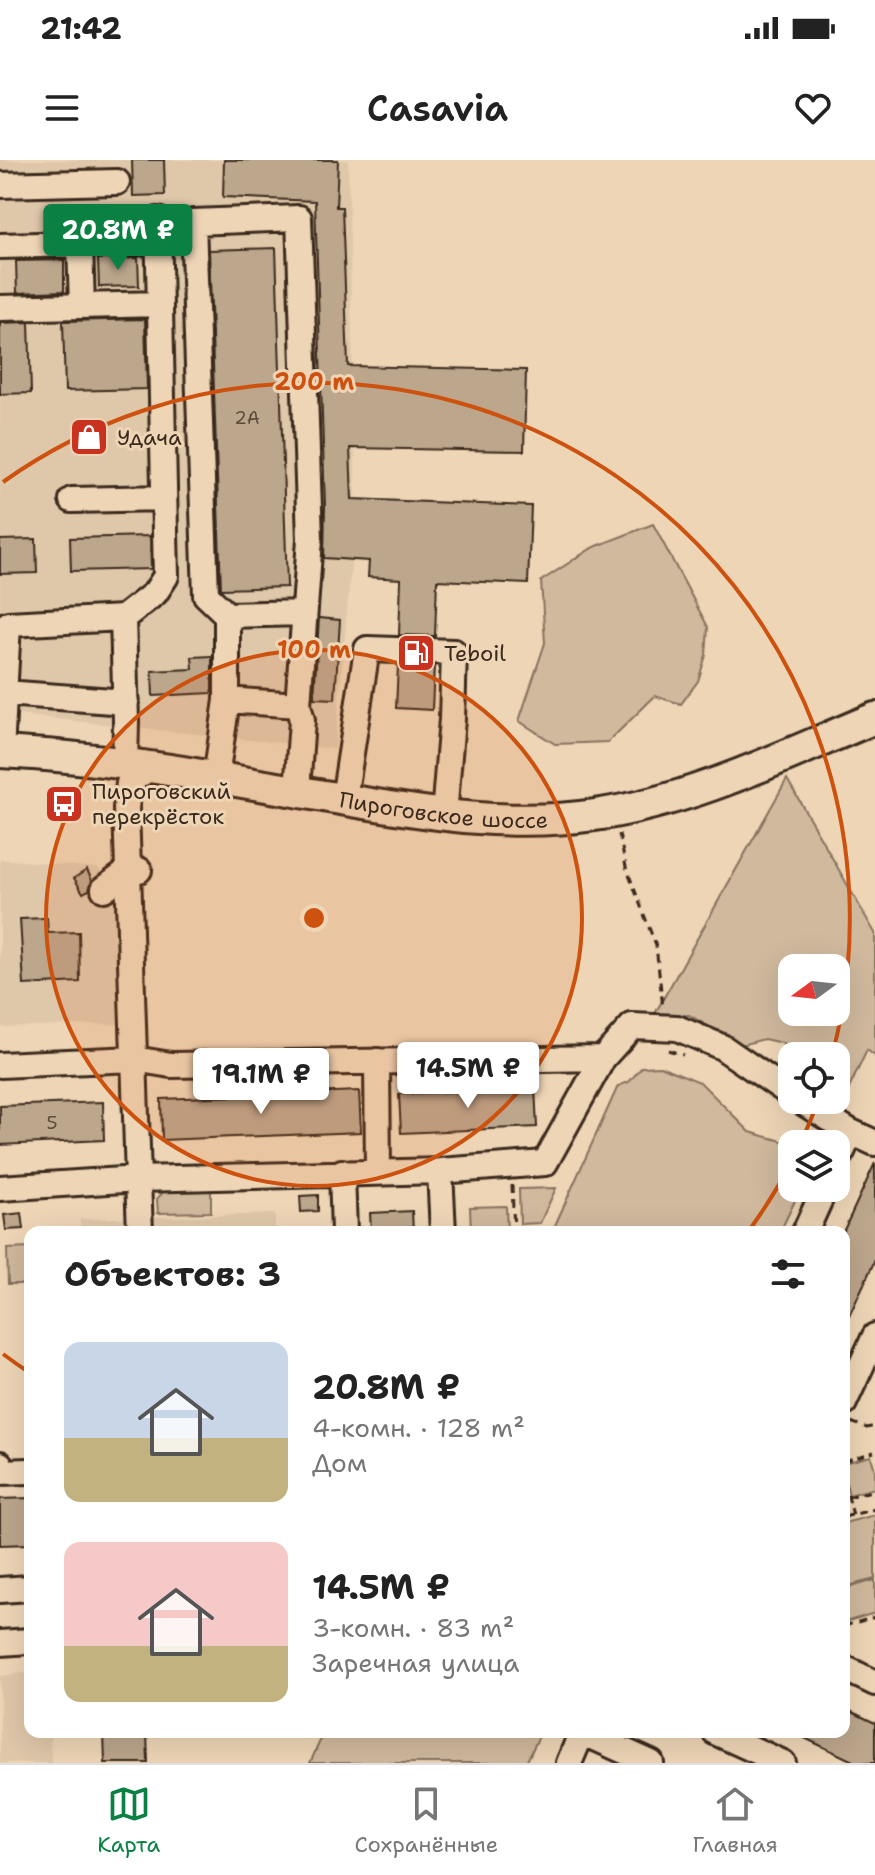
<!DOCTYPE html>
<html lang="ru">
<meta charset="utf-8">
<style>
:root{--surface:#fff;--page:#f6f6f6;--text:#222;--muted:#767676;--line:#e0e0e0;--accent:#0b8043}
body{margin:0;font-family:"Shantell Sans",sans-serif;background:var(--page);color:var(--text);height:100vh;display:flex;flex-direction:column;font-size:30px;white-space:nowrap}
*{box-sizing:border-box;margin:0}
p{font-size:26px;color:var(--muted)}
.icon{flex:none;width:44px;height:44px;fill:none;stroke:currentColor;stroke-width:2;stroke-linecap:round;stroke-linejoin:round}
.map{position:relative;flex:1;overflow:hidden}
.details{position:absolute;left:24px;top:1066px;width:826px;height:512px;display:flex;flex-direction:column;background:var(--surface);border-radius:16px;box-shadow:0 8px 32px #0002}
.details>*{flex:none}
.needle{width:52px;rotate:255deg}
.buttons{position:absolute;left:778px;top:794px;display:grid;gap:16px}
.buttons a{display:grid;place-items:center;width:72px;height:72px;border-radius:16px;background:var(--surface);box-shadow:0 8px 32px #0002;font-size:40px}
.price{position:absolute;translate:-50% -68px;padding:0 18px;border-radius:8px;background:#fff;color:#222;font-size:26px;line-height:52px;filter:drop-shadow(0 2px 4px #0008)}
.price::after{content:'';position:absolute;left:50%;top:48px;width:24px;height:18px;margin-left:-12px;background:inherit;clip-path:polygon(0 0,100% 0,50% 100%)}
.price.active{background:var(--accent);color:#fff}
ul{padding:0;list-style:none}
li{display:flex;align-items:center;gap:24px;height:200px;padding:0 40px}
li span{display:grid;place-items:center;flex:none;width:224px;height:160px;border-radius:16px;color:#555}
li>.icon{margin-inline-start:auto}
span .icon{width:96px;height:96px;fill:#fffc;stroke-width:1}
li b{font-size:34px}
h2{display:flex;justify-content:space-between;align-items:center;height:96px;padding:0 40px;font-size:34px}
.status{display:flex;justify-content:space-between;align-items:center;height:56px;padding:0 40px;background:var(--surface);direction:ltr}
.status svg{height:22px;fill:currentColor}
header{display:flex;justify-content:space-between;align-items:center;height:104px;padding:0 40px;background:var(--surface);font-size:36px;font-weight:600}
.menu{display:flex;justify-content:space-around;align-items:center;height:112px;border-top:2px solid var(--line);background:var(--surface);font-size:22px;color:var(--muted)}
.menu a{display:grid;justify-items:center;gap:4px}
.menu .active{color:var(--accent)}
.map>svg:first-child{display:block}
</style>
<div class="status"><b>21:42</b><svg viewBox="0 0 49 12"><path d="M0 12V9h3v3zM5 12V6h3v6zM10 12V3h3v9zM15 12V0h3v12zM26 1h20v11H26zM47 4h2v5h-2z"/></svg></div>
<header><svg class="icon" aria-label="menu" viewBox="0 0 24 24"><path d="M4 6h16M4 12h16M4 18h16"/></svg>Casavia<svg class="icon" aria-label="heart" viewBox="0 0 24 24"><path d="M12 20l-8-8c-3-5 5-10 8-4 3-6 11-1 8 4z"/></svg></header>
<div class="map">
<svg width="875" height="1603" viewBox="0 0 875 1603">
<rect width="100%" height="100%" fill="#eed5b6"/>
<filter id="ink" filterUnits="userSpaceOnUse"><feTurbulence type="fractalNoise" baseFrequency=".0125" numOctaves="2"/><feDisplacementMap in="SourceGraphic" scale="16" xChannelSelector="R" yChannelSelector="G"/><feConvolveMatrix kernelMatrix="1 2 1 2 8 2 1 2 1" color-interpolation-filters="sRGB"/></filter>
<g filter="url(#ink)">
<path fill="#dfc7a9" d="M 0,0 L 348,0 L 356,347 L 335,589 L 0,553 Z
M 0,699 L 98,708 L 106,721 L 102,725 L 114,744 L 118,864 L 0,867 Z
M 275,1054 L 275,1072 L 80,1072 L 80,1059 Z
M 30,1512 L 30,1572 L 50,1572 L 51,1603 L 0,1603 L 0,1516 Z"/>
<path fill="#d0b99d" stroke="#86725e" stroke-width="2" fill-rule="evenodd" d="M 653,364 L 708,467 L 706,495 L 698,521 L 681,544 L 655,536 L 608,582 L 555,584 L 519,561 L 545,483 L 541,421 L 592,388 Z
M 787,619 L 875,773 L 875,896 L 867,890 L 845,937 L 836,935 L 836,896 L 793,896 L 782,883 L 764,879 L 741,885 L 689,855 L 653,857 ZM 792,808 L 836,808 L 836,852 L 792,852 Z
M 660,906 L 700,922 L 750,972 L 793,984 L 792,1028 L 801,1028 L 780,1072 L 552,1072 L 618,926 L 629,922 L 642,907 Z
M 556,1028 L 540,1063 L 520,1064 L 519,1029 Z
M 211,1030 L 211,1052 L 158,1053 L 157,1039 L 164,1031 Z
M 506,1046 L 507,1072 L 471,1072 L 470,1047 Z
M 30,1088 L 30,1124 L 8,1124 L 7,1089 Z
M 871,1296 L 875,1311 L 875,1328 L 849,1335 L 844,1316 L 844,1303 Z
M 875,1355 L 875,1419 L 844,1427 L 844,1363 Z
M 875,1420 L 875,1453 L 845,1462 L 844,1429 Z
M 324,1572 L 541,1572 L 526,1603 L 310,1603 Z"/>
<path fill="#bca68c" stroke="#3b2a1e" stroke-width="2" d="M 132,0 L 164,0 L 165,35 L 133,36 Z
M 224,0 L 338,0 L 336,47 L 342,47 L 348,206 L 526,210 L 524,291 L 350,288 L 352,339 L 531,346 L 528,424 L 437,420 L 435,476 L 399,475 L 401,419 L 368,417 L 369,401 L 324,398 L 325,347 L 315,41 L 223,37 Z
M 276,88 L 287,427 L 221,429 L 209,90 Z
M 138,98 L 139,126 L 99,127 L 98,99 Z
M 64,100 L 64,131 L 17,133 L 16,101 Z
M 145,159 L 147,229 L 65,231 L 63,161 Z
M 29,162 L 31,233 L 0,234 L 0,163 Z
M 150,376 L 151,409 L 71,411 L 70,378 Z
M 36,379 L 37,413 L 0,414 L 0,380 Z
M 319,458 L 340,460 L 335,539 L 314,538 Z
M 212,496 L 212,533 L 153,536 L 152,511 L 193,509 L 192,497 Z
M 398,505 L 434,506 L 432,550 L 396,548 Z
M 87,710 L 92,720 L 89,730 L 83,733 L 74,718 Z
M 47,758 L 48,773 L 79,772 L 80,822 L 24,825 L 20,759 Z
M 535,928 L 537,967 L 401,973 L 399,934 Z
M 359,931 L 361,972 L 162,980 L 161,939 Z
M 103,942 L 104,980 L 0,985 L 0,946 Z
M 875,1003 L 875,1100 L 844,1167 L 844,1070 Z
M 318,1035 L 318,1051 L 301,1052 L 300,1036 Z
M 412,1051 L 413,1072 L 371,1072 L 370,1053 Z
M 22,1053 L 24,1069 L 6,1070 L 4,1055 Z
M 30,1338 L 30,1384 L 0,1385 L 0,1339 Z
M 844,1548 L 875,1563 L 875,1603 L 857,1603 L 792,1572 L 844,1572 Z
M 104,1572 L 147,1572 L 148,1603 L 105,1603 Z"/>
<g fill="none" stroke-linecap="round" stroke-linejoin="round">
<g stroke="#3b2a1e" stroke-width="30">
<path id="minor" d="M 0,25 L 117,22
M 80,84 L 82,146
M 0,86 L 158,82
M 0,148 L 160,144
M 72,340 L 164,338
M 227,455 L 304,453
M 123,458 L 126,562 L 125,605
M 5,533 L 126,542
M 227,540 L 298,545
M 1,592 L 8,464 L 123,458 L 155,433 L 166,416 L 158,60
M 149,608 L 129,623 L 126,648 L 138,1019 L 440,1011 L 545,1003 L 603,898 L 632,866 L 677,868 L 722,887 L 792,935
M 216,618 L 227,540 L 227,455 L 206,435 L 193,62 L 299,58 L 310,379 L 298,545 L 302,560 L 297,631
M 344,639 L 367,489 L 454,492 L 452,559 L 444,656
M 104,729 L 128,711 L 139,710
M 377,901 L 378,1012
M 0,905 L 134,899 L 171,905 L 603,898
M 799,940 L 851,972 L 875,983
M 836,1005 L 851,972
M 440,1011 L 443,1072
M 342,1012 L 344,1072
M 0,1028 L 138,1019 L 140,1072
M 805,1072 L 825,1028
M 844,1243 L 875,1176
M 0,1304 L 0,1312 L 30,1311
M 0,1430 L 30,1428
M 0,1483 L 30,1481
M 844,1508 L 875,1523
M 715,1572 L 783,1603
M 569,1603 L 582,1572 L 651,1603"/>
</g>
<g stroke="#3b2a1e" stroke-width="36">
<g id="major">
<path id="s1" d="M 0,592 C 105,597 209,616 312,634 C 406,650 499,669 595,655 C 693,641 785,595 875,558"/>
</g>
</g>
<path stroke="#3b2a1e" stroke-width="3" stroke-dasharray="8 6" stroke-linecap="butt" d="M 619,674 L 626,707 L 656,786 L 663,848
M 668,890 L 683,895
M 512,1025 L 514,1072
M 851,1262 L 867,1268 L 875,1266
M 844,1301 L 874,1292
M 844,1321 L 853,1355
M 848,1337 L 875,1330
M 844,1357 L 875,1349
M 844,1466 L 875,1457"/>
<use href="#minor" stroke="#eed5b6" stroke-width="24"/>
<use href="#major" stroke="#eed5b6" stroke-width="30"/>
</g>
</g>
<circle cx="314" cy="758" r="268" fill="#ce520f" fill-opacity=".12"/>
<g fill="none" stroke="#ce520f" stroke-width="4">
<circle cx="314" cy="758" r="268"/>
<path d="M818 941A536 536 0 0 1 802 980M792 1001A536 536 0 0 1 750 1069M30 1213A536 536 0 0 1 3 1194M3 322A536 536 0 0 1 833 892"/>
</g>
<defs>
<g id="shop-square" transform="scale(2)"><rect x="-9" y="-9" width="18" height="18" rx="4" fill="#c8321e" stroke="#eed5b6"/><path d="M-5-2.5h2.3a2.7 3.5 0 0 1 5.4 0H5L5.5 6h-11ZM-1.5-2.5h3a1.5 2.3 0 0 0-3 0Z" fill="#fff"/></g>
<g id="fuel-square" transform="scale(2)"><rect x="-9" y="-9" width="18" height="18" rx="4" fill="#c8321e" stroke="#eed5b6"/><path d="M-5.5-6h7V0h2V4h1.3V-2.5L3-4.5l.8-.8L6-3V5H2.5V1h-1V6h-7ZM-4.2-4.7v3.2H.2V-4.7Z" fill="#fff"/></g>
<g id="bus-square" transform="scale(2)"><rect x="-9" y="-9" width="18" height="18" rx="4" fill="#c8321e" stroke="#eed5b6"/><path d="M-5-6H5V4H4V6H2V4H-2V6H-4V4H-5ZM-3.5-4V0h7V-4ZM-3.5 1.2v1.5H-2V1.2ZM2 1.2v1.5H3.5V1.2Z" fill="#fff"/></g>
</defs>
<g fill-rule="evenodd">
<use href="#shop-square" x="89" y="277"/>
<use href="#fuel-square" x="416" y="493"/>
<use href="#bus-square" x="64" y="644"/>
</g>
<g text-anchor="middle" stroke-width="6" stroke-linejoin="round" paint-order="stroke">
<g font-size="18" fill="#5b493a">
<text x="247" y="264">2А</text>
<text x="52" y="969">5</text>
</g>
<g font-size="22" fill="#3b2a1e" stroke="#eed5b6" text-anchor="start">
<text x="117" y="285">Удача</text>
<text x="444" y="501">Teboil</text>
<text x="92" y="639">Пироговский<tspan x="92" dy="25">перекрёсток</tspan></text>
</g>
<g font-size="22" fill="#3b2a1e" stroke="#eed5b6">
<text dy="8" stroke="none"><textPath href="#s1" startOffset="448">Пироговское шоссе</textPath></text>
</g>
</g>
<circle cx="314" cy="758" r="12" fill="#ce520f" stroke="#eed5b6" stroke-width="4"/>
<g font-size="24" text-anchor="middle" font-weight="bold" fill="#ce520f" stroke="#eed5b6" stroke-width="6" stroke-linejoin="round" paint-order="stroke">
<text x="314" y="230">200 m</text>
<text x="314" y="498">100 m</text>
</g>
</svg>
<div class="buttons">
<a><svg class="needle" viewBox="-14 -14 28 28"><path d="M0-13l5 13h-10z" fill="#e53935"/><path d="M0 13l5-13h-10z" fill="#767676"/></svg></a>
<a><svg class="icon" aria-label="locate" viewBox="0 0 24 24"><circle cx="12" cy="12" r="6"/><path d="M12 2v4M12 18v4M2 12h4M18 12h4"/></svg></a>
<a><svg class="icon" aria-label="layers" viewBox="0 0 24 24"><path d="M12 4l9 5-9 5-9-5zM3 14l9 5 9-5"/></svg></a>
</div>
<b class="price active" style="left:118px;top:112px">20.8M ₽</b>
<b class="price" style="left:468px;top:950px">14.5M ₽</b>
<b class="price" style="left:261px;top:956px">19.1M ₽</b>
<section class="details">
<h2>Объектов: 3<svg class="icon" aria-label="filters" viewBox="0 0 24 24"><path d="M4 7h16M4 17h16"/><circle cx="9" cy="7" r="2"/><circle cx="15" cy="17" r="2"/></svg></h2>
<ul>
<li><span style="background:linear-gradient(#c9d6e8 60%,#c2b280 0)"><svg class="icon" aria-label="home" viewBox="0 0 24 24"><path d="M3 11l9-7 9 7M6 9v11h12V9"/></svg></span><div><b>20.8M ₽</b><p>4-комн. · 128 m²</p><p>Дом</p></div></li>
<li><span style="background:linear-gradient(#f6c9c9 65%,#c2b280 0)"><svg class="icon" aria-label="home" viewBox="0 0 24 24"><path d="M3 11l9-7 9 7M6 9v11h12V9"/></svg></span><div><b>14.5M ₽</b><p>3-комн. · 83 m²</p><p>Заречная улица</p></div></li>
</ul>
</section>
</div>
<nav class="menu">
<a class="active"><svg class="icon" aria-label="map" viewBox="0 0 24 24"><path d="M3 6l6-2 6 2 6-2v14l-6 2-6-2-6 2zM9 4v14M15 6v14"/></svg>Карта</a>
<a><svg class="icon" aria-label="saved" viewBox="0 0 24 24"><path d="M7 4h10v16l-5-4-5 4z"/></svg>Сохранённые</a>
<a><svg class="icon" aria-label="home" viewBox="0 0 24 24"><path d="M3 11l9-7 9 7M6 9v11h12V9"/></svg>Главная</a>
</nav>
